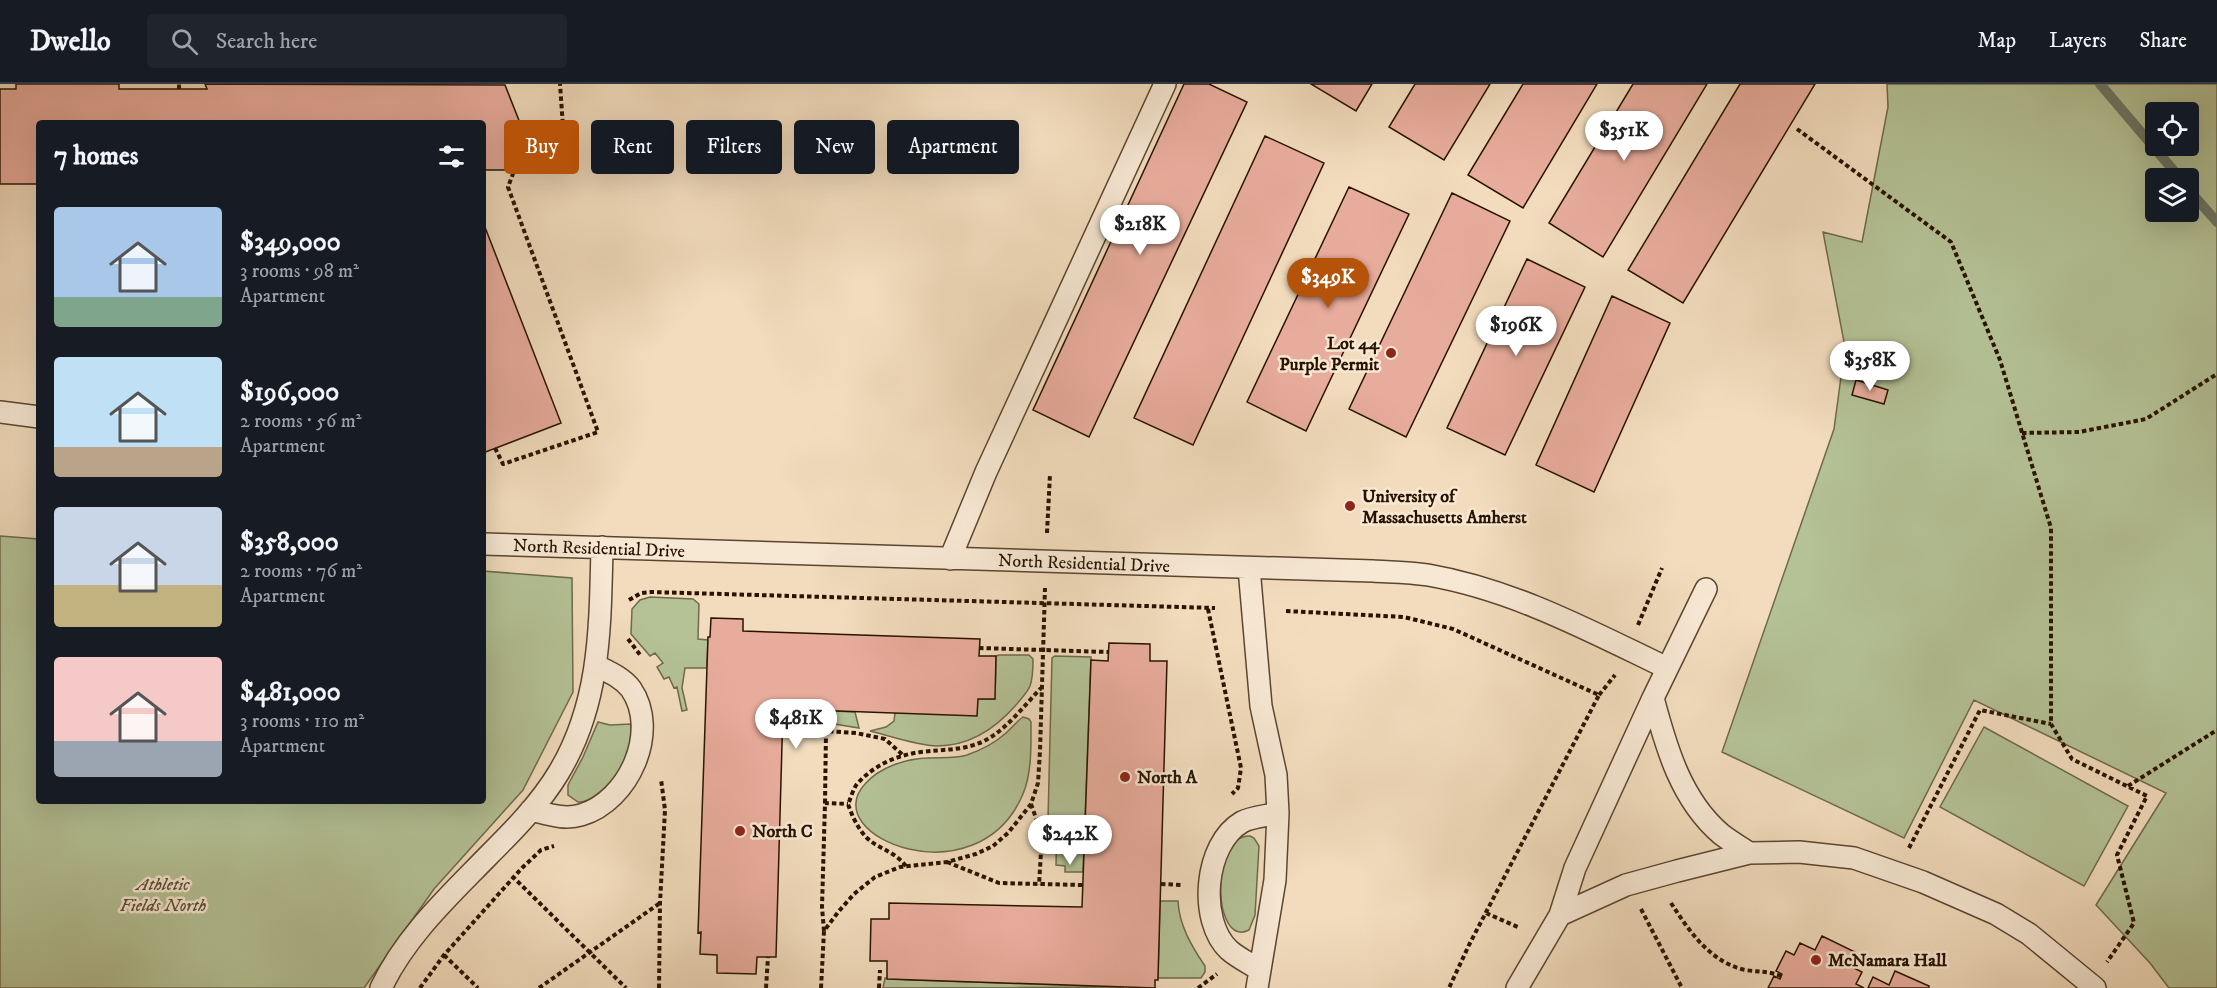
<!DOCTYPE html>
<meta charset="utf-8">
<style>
:root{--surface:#171b24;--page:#20242c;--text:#f1f3f6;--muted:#9ea1a6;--line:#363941;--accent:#b45309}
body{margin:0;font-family:"IM FELL DW Pica",serif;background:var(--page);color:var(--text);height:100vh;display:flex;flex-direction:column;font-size:22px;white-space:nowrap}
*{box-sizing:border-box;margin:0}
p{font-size:20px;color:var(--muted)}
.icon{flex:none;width:33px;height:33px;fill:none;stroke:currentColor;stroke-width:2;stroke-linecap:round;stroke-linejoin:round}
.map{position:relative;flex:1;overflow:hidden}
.drawer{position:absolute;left:36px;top:36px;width:450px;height:684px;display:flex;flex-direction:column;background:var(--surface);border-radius:6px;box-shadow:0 6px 24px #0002}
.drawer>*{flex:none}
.hud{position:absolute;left:504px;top:36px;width:570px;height:54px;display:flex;gap:12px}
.tools{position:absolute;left:2145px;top:18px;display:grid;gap:12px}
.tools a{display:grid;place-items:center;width:54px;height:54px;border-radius:6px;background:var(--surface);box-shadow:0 6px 24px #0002;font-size:30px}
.price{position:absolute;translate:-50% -51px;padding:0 14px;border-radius:21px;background:#fff;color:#222;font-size:20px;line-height:39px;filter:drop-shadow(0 2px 3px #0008)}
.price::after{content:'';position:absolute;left:50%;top:36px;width:18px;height:14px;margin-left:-9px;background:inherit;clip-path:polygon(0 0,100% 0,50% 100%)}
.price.selected{background:var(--accent);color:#fff}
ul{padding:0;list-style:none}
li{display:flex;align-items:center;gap:18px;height:150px;padding:0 18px}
li span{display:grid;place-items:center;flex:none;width:168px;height:120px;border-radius:6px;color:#555}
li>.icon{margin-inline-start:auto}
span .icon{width:72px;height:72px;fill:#fffc;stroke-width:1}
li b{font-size:26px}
h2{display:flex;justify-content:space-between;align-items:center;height:72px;padding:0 18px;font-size:26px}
.tag{padding:0 21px;border-radius:6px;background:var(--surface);box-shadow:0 6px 24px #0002;font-size:21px;line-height:54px}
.tag.selected{background:var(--accent);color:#fff}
header{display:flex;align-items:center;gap:36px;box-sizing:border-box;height:84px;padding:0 30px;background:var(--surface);border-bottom:2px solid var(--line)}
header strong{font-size:28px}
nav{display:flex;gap:33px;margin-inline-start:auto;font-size:21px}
.search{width:420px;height:54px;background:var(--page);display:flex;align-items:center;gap:15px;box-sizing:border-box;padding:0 21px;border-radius:6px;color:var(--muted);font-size:22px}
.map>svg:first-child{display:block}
</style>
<header>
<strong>Dwello</strong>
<div class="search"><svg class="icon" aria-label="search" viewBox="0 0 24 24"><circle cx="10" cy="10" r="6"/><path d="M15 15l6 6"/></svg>Search here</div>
<nav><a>Map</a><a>Layers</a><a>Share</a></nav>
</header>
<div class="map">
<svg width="2217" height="904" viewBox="0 0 2217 904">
<rect width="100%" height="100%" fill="#f2dcbd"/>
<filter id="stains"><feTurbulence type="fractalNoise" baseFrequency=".00333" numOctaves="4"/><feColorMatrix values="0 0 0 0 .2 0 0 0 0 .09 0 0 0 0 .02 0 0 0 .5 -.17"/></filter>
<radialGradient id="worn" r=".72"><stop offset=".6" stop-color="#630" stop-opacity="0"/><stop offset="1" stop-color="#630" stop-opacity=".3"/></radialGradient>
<path fill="#b4c296" stroke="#6e6a4b" stroke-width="1.5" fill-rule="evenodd" d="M 1887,0 L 2217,0 L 2217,904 L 2169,904 L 2150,879 L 2096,821 L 2166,709 L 1974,616 L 1904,754 L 1722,668 L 1834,345 L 1845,263 L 1823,148 L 1862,158 L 1888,23 ZM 2156,28 L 2188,28 L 2188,62 L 2156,62 ZM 2156,94 L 2188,94 L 2188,128 L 2156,128 Z
M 0,452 L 39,455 L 39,717 L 483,717 L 483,487 L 572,494 L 573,608 L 523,706 L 434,805 L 364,904 L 0,904 Z
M 650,513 L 693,515 L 699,520 L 698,555 L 708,556 L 707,584 L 685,584 L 682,604 L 687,626 L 682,627 L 677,603 L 674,604 L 669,593 L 664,595 L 657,583 L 663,579 L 655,569 L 650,572 L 631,550 L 632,525 L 640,516 Z
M 999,571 L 1029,571 L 1033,575 C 1033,584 1033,594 1030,602 C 1027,609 1021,615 1016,621 C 995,645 970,662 937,662 C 915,661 891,652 870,647 L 886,643 L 894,637 L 895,629 L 978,615 L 995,615 L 996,572 Z
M 1055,572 L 1091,573 L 1083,788 L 1065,788 L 1065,782 L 1056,781 L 1057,736 L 1048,735 L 1052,574 Z
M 783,625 L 855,628 L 859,644 L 828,639 L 782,637 Z
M 1023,633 L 1029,635 L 1031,638 C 1031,662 1032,688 1023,710 C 978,817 816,753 865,700 C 880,683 905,675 927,674 C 940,673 954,675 967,671 C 981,666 995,659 1006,649 C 1012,644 1017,637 1023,633 Z
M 598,638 L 610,641 L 631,640 C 631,650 631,660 628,669 C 622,687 598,719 578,718 L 568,711 L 568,701 L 583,673 Z
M 1984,643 L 2128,722 L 2084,802 L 1940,723 Z
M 1250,752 L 1254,754 L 1259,762 L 1255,831 L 1249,846 C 1213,865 1209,751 1250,752 Z
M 1160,817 L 1178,817 C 1179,841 1192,863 1205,882 L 1205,888 L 1201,894 L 1158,894 Z
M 885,894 L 910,896 L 1124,903 L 883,904 Z"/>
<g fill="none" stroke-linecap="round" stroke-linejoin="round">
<path stroke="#6d7868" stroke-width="10" d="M 2100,0 L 2180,94
M 2188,105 L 2217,138"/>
</g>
<path fill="#e8ac9c" stroke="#291300" stroke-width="1.5" d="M 16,0 L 119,0 L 119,5 L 207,5 L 205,0 L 505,1 L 522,44 L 505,86 L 483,86 L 483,39 L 39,39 L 39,100 L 0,100 L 0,5 L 16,5 Z
M 1184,0 L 1209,0 L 1247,18 L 1089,353 L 1033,326 Z
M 1311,0 L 1372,0 L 1356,27 Z
M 1415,0 L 1490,0 L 1444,76 L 1389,43 Z
M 1523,0 L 1597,0 L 1523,124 L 1468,91 Z
M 1633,0 L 1707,0 L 1603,173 L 1549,139 Z
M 1740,0 L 1815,0 L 1683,219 L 1628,186 Z
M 1265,52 L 1324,79 L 1193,361 L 1134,334 Z
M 1349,103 L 1409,130 L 1306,347 L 1247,318 Z
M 1452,109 L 1510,137 L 1406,353 L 1349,325 Z
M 483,138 L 561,339 L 483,369 Z
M 1527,175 L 1585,203 L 1505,371 L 1447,344 Z
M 1612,212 L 1670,239 L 1594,408 L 1536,381 Z
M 1856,296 L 1888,306 L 1884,320 L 1852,311 Z
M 711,534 L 743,535 L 743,547 L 980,555 L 979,572 L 996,572 L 995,615 L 978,615 L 977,632 L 783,625 L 776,873 L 757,873 L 756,890 L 717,889 L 717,871 L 700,870 L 701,848 L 698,849 L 708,553 L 710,553 Z
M 1109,559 L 1150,560 L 1150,577 L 1167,577 L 1158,894 L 1158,896 L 1155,896 L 1155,904 L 887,895 L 887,877 L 870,877 L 871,835 L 889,835 L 889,819 L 1082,823 L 1091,576 L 1108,577 Z
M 1822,852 L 1855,868 L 1848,881 L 1862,888 L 1856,900 L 1864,904 L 1768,904 L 1774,892 L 1780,895 L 1782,890 L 1776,887 L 1786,867 L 1794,871 L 1800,859 L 1815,866 Z
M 1895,887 L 1929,902 L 1929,904 L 1868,904 L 1873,893 L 1889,901 Z"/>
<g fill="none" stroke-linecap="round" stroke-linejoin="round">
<g stroke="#5b452f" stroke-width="24">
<path id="lane" d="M 0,328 L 39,333
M 483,460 L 1373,487 C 1391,488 1410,488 1428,491 C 1514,506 1590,547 1667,584
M 950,475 L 986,388 L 1165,0
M 1249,484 L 1261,622 L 1276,691 L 1278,729 L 1275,796 L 1257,904
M 1653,614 C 1666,663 1681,716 1721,750 C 1730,757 1740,763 1749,769
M 531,726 C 548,730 564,736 581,731 C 629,717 660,647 631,605 C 623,594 609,588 597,582
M 1560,831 L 1575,784 L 1653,614 L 1706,505
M 1260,886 C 1251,880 1238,874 1229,866 C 1198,837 1204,760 1242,738 C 1251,733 1267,732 1278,729
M 381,904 C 405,853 447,814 486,774 C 512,748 540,720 559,688 C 601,618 600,542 602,463
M 1517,904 L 1560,831 L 1626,801 L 1677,787 L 1749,769 L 1799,768 L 1854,774 L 1923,798 L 1996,830 L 2029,850 L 2095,904"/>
</g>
<path stroke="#291300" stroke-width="4" stroke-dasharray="4.5 3" stroke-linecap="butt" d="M 179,5 L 179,0
M 1797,45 L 1951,158 L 2000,276 L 2051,444 L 2051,640 L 2072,675 L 2147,712 L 2117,771 L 2134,839 L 2107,878
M 2022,349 L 2079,348 L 2146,335 L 2217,290
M 495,364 L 503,380 L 598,348 L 508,103 L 531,42 L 563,43 L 560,0
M 1047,449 L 1050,390
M 629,516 L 641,509 L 651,508 L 1215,524
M 1208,525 L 1241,684 L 1238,704 L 1232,710
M 1286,527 L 1404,533 L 1453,545 L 1599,611 L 1469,861 L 1449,904
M 1638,541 L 1662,484
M 628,555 L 641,572
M 979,564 L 1108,568
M 1599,611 L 1615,591
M 782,646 L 826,647
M 2128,702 L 2217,646
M 825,719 L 826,647 L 856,649 L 885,655 L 904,672
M 1031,720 L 1042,751 L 1039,801
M 1909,764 L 1980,626 L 2051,640
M 947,778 L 999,799 L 1083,801
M 906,782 C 893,766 880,766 867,754 C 858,745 852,732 848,720 C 851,714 853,705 857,700 C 874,681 897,671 921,668 C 944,665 963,667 984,657 C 1006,646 1024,622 1041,604
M 512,792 L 626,904
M 1161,800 L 1183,801
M 1671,819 C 1689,847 1710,878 1745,886 C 1758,888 1769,887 1781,892
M 1641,825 L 1682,904
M 1486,829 L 1520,844
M 824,847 L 822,823 L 825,719 L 848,720
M 444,871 L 478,904
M 420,904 L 444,871 L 522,784 L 541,766 L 554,762
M 539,904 L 660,819
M 659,904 L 660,819 L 665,726 L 661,695
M 766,904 L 768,873
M 821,904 L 824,847 L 839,827 L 854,810 L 875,793 L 900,783 L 947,778 L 976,770 L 993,762 L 1008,749 L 1031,720 L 1038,699 L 1040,667 L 1045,504
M 879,904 L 880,886
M 1198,904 L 1217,890"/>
<use href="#lane" stroke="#f7e8d4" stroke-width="21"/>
</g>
<g fill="#8f2418" stroke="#f7e8d4" stroke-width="2">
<circle cx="1391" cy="269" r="6"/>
<circle cx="1350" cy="422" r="6"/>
<circle cx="1125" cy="693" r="6"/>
<circle cx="740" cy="747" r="6"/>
<circle cx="1816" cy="876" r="6"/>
</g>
<g text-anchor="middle" stroke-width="5" stroke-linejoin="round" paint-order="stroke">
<g font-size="18" font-weight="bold" fill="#291300" stroke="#f7e8d4" text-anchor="start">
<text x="1379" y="265" text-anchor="end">Lot 44<tspan x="1379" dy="21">Purple Permit</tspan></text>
<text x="1362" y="418">University of<tspan x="1362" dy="21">Massachusetts Amherst</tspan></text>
<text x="1137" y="699">North A</text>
<text x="752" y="753">North C</text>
<text x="1828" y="882">McNamara Hall</text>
</g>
<g font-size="18" fill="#291300" stroke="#f7e8d4">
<text transform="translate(599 464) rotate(2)" y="6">North Residential Drive</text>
<text transform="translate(1084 479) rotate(2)" y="6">North Residential Drive</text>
</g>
<g font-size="18" font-style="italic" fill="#5a5034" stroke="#f7e8d4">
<text x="163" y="806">Athletic<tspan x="163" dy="21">Fields North</tspan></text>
</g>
</g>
<rect width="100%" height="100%" filter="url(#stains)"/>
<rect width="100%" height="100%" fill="url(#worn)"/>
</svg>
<div class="tools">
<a><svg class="icon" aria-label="locate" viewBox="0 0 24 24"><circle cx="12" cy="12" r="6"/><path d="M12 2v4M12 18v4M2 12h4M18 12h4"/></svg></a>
<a><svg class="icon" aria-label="layers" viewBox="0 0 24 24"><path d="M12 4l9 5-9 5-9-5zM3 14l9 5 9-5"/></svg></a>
</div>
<b class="price" style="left:1624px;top:78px">$351K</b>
<b class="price" style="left:1140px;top:172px">$218K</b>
<b class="price selected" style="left:1328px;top:225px">$349K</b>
<b class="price" style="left:1516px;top:273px">$196K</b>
<b class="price" style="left:1870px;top:308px">$358K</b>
<b class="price" style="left:796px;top:666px">$481K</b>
<b class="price" style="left:1070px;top:782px">$242K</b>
<div class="hud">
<a class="tag selected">Buy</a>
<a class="tag">Rent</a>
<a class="tag">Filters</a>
<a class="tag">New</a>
<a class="tag">Apartment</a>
</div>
<section class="drawer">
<h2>7 homes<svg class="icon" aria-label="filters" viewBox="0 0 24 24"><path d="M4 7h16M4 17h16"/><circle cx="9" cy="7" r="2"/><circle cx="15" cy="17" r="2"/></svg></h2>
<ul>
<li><span style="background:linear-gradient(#a9c7e8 75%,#7fa58c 0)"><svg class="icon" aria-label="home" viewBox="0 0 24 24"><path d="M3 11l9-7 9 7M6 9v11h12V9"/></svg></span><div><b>$349,000</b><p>3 rooms · 98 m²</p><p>Apartment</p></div></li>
<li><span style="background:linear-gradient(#bfe0f5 75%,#b9a48a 0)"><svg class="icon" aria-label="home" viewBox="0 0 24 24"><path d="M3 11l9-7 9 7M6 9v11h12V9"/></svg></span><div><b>$196,000</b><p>2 rooms · 56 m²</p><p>Apartment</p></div></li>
<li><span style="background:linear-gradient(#c9d6e8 65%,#c2b280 0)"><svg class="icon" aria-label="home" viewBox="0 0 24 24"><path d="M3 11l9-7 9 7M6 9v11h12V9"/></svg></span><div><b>$358,000</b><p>2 rooms · 76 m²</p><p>Apartment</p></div></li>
<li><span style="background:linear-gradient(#f6c9c9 70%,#9aa5b1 0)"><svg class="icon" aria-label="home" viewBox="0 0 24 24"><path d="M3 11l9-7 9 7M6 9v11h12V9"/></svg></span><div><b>$481,000</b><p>3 rooms · 110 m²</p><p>Apartment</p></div></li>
</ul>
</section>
</div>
